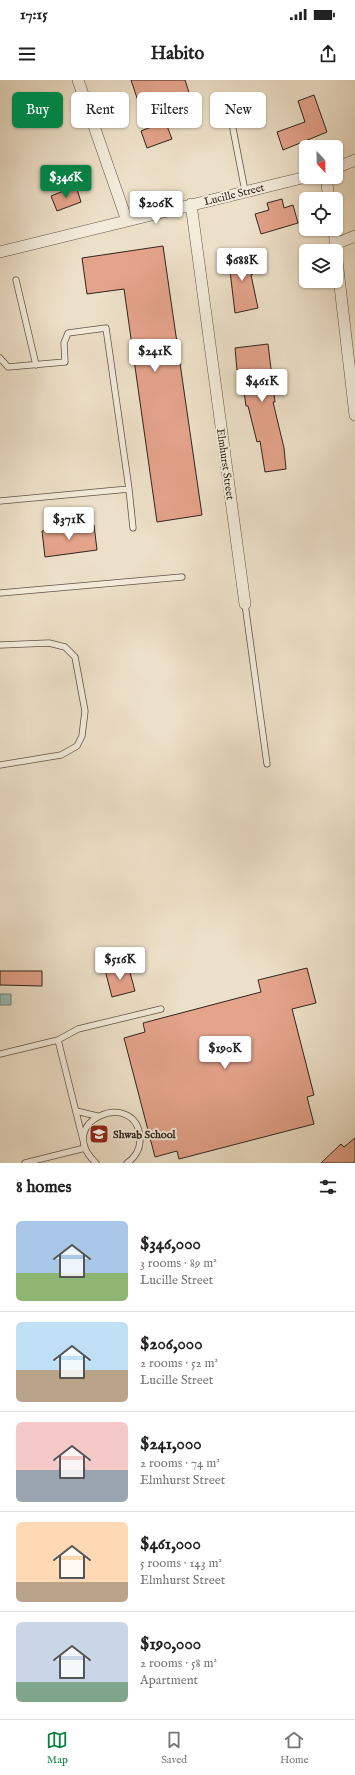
<!DOCTYPE html>
<meta charset="utf-8">
<style>
:root{--surface:#fff;--page:#f2f2f2;--text:#222;--muted:#767676;--line:#e0e0e0;--accent:#0b8043}
body{margin:0;font-family:"IM FELL English",serif;background:var(--page);color:var(--text);height:100vh;display:flex;flex-direction:column;font-size:15px;white-space:nowrap}
*{box-sizing:border-box;margin:0}
p{font-size:13px;color:var(--muted)}
.icon{flex:none;width:22px;height:22px;fill:none;stroke:currentColor;stroke-width:2;stroke-linecap:round;stroke-linejoin:round}
.map{position:relative;height:1083px;overflow:hidden}
.drawer{display:flex;flex-direction:column;background:var(--surface);flex:1}
.drawer>*{flex:none}
.hud{position:absolute;left:12px;top:12px;width:331px;height:36px;display:flex;gap:8px}
.needle{width:26px;rotate:158deg}
.buttons{position:absolute;left:299px;top:60px;display:grid;gap:8px}
.buttons a{display:grid;place-items:center;width:44px;height:44px;border-radius:6px;background:var(--surface);box-shadow:0 1px 3px #0004;font-size:20px}
.price{position:absolute;translate:-50% -34px;padding:0 9px;border-radius:4px;background:#fff;color:#222;font-size:13px;line-height:26px;filter:drop-shadow(0 1px 2px #0008)}
.price::after{content:'';position:absolute;left:50%;top:24px;width:12px;height:9px;margin-left:-6px;background:inherit;clip-path:polygon(0 0,100% 0,50% 100%)}
.price.current{background:var(--accent);color:#fff}
ul{padding:0;list-style:none}
li{display:flex;align-items:center;gap:12px;height:100px;padding:0 16px}
li+li{border-top:1px solid var(--line)}
li span{display:grid;place-items:center;flex:none;width:112px;height:80px;border-radius:6px;color:#555}
li>.icon{margin-inline-start:auto}
span .icon{width:48px;height:48px;fill:#fffc;stroke-width:1}
li b{font-size:17px}
h2{display:flex;justify-content:space-between;align-items:center;height:48px;padding:0 16px;font-size:17px}
.tag{padding:0 14px;border-radius:6px;background:var(--surface);box-shadow:0 1px 3px #0004;font-size:14px;line-height:36px}
.tag.current{background:var(--accent);color:#fff}
.status{display:flex;justify-content:space-between;align-items:center;height:28px;padding:0 20px;background:var(--surface);direction:ltr}
.status svg{height:11px;fill:currentColor}
header{display:flex;justify-content:space-between;align-items:center;height:52px;padding:0 16px;background:var(--surface);font-size:18px;font-weight:800}
.tabs{display:flex;justify-content:space-around;align-items:center;height:56px;border-top:1px solid var(--line);background:var(--surface);font-size:11px;color:var(--muted)}
.tabs a{display:grid;justify-items:center;gap:2px}
.tabs .current{color:var(--accent)}
.map>svg:first-child{display:block}
</style>
<div class="status"><b>17:15</b><svg viewBox="0 0 49 12"><path d="M0 12V9h3v3zM5 12V6h3v6zM10 12V3h3v9zM15 12V0h3v12zM26 1h20v11H26zM47 4h2v5h-2z"/></svg></div>
<header><svg class="icon" aria-label="menu" viewBox="0 0 24 24"><path d="M4 6h16M4 12h16M4 18h16"/></svg>Habito<svg class="icon" aria-label="share" viewBox="0 0 24 24"><path d="M12 15V3M7 8l5-5 5 5M5 13v7h14v-7"/></svg></header>
<div class="map">
<svg width="355" height="1083" viewBox="0 0 355 1083">
<rect width="100%" height="100%" fill="#ede0c8"/>
<filter id="stains"><feTurbulence type="fractalNoise" baseFrequency=".005" numOctaves="4"/><feColorMatrix values="0 0 0 0 .2 0 0 0 0 .09 0 0 0 0 .02 0 0 0 .5 -.17"/></filter>
<radialGradient id="worn" r=".72"><stop offset=".6" stop-color="#630" stop-opacity="0"/><stop offset="1" stop-color="#630" stop-opacity=".3"/></radialGradient>
<path fill="#99bdb8" stroke="#6f807a" d="M 0,914 L 11,914 L 11,925 L 0,925 Z"/>
<path fill="#e4a38b" stroke="#30241e" d="M 131,0 L 185,0 L 192,22 L 162,33 L 172,59 L 147,68 L 141,51 L 151,47 L 143,26 L 140,27 Z
M 314,15 L 327,52 L 283,70 L 277,52 L 305,42 L 298,21 Z
M 76,106 L 81,122 L 57,131 L 51,116 Z
M 282,119 L 284,128 L 293,125 L 298,143 L 261,154 L 255,134 L 269,130 L 267,123 Z
M 163,166 L 202,435 L 157,442 L 124,209 L 87,214 L 82,178 Z
M 251,172 L 253,194 L 251,195 L 258,228 L 235,233 L 228,174 Z
M 268,264 L 275,322 L 273,322 L 284,368 L 286,389 L 265,392 L 260,361 L 257,362 L 248,326 L 246,326 L 241,290 L 237,290 L 235,268 Z
M 94,445 L 97,470 L 45,477 L 42,451 Z
M 128,885 L 135,911 L 112,917 L 105,890 Z
M 307,888 L 316,923 L 292,929 L 314,1015 L 307,1017 L 314,1044 L 179,1079 L 177,1071 L 155,1077 L 124,958 L 145,952 L 143,943 L 261,912 L 258,900 Z
M 0,891 L 42,891 L 42,906 L 0,905 Z
M 355,1058 L 355,1083 L 321,1083 L 341,1064 L 344,1067 Z"/>
<g fill="none" stroke-linecap="round" stroke-linejoin="round">
<g stroke="#5f5348" stroke-width="7">
<path id="service" d="M 233,49 L 245,111
M 16,200 L 36,285
M 0,278 L 8,287 L 65,282 L 64,263 L 68,253 L 106,248 L 129,409 L 0,421
M 129,409 L 133,448
M 0,513 L 182,497
M 245,524 L 267,684
M 0,565 L 49,563 L 65,567 L 75,577 L 85,631 L 82,656 L 77,666 L 61,675 L 0,685
M 58,960 L 78,949 L 161,929
M 0,974 L 58,960 L 85,1068 L 25,1083
M 76,1031 L 97,1036
M 96,1083 C 51,1041 139,1006 140,1060 C 140,1069 135,1078 127,1083"/>
</g>
<g stroke="#5f5348" stroke-width="12">
<path id="minor" d="M 78,0 L 127,141
M 336,88 L 355,80
M 326,97 L 329,119
M 191,124 L 245,524
M 334,149 L 336,171
M 335,164 L 355,156
M 0,172 L 306,97
M 336,172 L 355,335"/>
</g>
<use href="#service" stroke="#f3ebdb" stroke-width="5.5"/>
<use href="#minor" stroke="#f3ebdb" stroke-width="11"/>
</g>
<defs>
<g id="school-square" transform="scale(1)"><rect x="-9" y="-9" width="18" height="18" rx="4" fill="#8f2418" stroke="#f3ebdb"/><path d="M0-5L7-2L0 1L-7-2ZM-4 1L0 2.5L4 1V4Q0 6-4 4Z" fill="#fff"/></g>
</defs>
<g fill-rule="evenodd">
<use href="#school-square" x="99" y="1054"/>
</g>
<g text-anchor="middle" stroke-width="4" stroke-linejoin="round" paint-order="stroke">
<g font-size="11" fill="#30241e" stroke="#f3ebdb">
<text transform="translate(234 114) rotate(-14)" y="4">Lucille Street</text>
<text transform="translate(226 384) rotate(82)" y="4">Elmhurst Street</text>
</g>
<g font-size="11" font-weight="bold" fill="#30241e" stroke="#f3ebdb" text-anchor="start">
<text x="113" y="1058">Shwab School</text>
</g>
</g>
<rect width="100%" height="100%" filter="url(#stains)"/>
<rect width="100%" height="100%" fill="url(#worn)"/>
</svg>
<div class="buttons">
<a><svg class="needle" viewBox="-14 -14 28 28"><path d="M0-13l5 13h-10z" fill="#e53935"/><path d="M0 13l5-13h-10z" fill="#767676"/></svg></a>
<a><svg class="icon" aria-label="locate" viewBox="0 0 24 24"><circle cx="12" cy="12" r="6"/><path d="M12 2v4M12 18v4M2 12h4M18 12h4"/></svg></a>
<a><svg class="icon" aria-label="layers" viewBox="0 0 24 24"><path d="M12 4l9 5-9 5-9-5zM3 14l9 5 9-5"/></svg></a>
</div>
<b class="price current" style="left:66px;top:119px">$346K</b>
<b class="price" style="left:156px;top:145px">$206K</b>
<b class="price" style="left:242px;top:202px">$688K</b>
<b class="price" style="left:155px;top:293px">$241K</b>
<b class="price" style="left:262px;top:323px">$461K</b>
<b class="price" style="left:69px;top:461px">$371K</b>
<b class="price" style="left:120px;top:901px">$516K</b>
<b class="price" style="left:225px;top:990px">$190K</b>
<div class="hud">
<a class="tag current">Buy</a>
<a class="tag">Rent</a>
<a class="tag">Filters</a>
<a class="tag">New</a>
</div>
</div>
<section class="drawer">
<h2>8 homes<svg class="icon" aria-label="filters" viewBox="0 0 24 24"><path d="M4 7h16M4 17h16"/><circle cx="9" cy="7" r="2"/><circle cx="15" cy="17" r="2"/></svg></h2>
<ul>
<li><span style="background:linear-gradient(#a9c7e8 65%,#8fb573 0)"><svg class="icon" aria-label="home" viewBox="0 0 24 24"><path d="M3 11l9-7 9 7M6 9v11h12V9"/></svg></span><div><b>$346,000</b><p>3 rooms · 89 m²</p><p>Lucille Street</p></div></li>
<li><span style="background:linear-gradient(#bfe0f5 60%,#b9a48a 0)"><svg class="icon" aria-label="home" viewBox="0 0 24 24"><path d="M3 11l9-7 9 7M6 9v11h12V9"/></svg></span><div><b>$206,000</b><p>2 rooms · 52 m²</p><p>Lucille Street</p></div></li>
<li><span style="background:linear-gradient(#f6c9c9 60%,#9aa5b1 0)"><svg class="icon" aria-label="home" viewBox="0 0 24 24"><path d="M3 11l9-7 9 7M6 9v11h12V9"/></svg></span><div><b>$241,000</b><p>2 rooms · 74 m²</p><p>Elmhurst Street</p></div></li>
<li><span style="background:linear-gradient(#ffd9b3 75%,#b9a48a 0)"><svg class="icon" aria-label="home" viewBox="0 0 24 24"><path d="M3 11l9-7 9 7M6 9v11h12V9"/></svg></span><div><b>$461,000</b><p>5 rooms · 143 m²</p><p>Elmhurst Street</p></div></li>
<li><span style="background:linear-gradient(#c9d6e8 75%,#7fa58c 0)"><svg class="icon" aria-label="home" viewBox="0 0 24 24"><path d="M3 11l9-7 9 7M6 9v11h12V9"/></svg></span><div><b>$190,000</b><p>2 rooms · 58 m²</p><p>Apartment</p></div></li>
</ul>
</section>
<nav class="tabs">
<a class="current"><svg class="icon" aria-label="map" viewBox="0 0 24 24"><path d="M3 6l6-2 6 2 6-2v14l-6 2-6-2-6 2zM9 4v14M15 6v14"/></svg>Map</a>
<a><svg class="icon" aria-label="saved" viewBox="0 0 24 24"><path d="M7 4h10v16l-5-4-5 4z"/></svg>Saved</a>
<a><svg class="icon" aria-label="home" viewBox="0 0 24 24"><path d="M3 11l9-7 9 7M6 9v11h12V9"/></svg>Home</a>
</nav>
